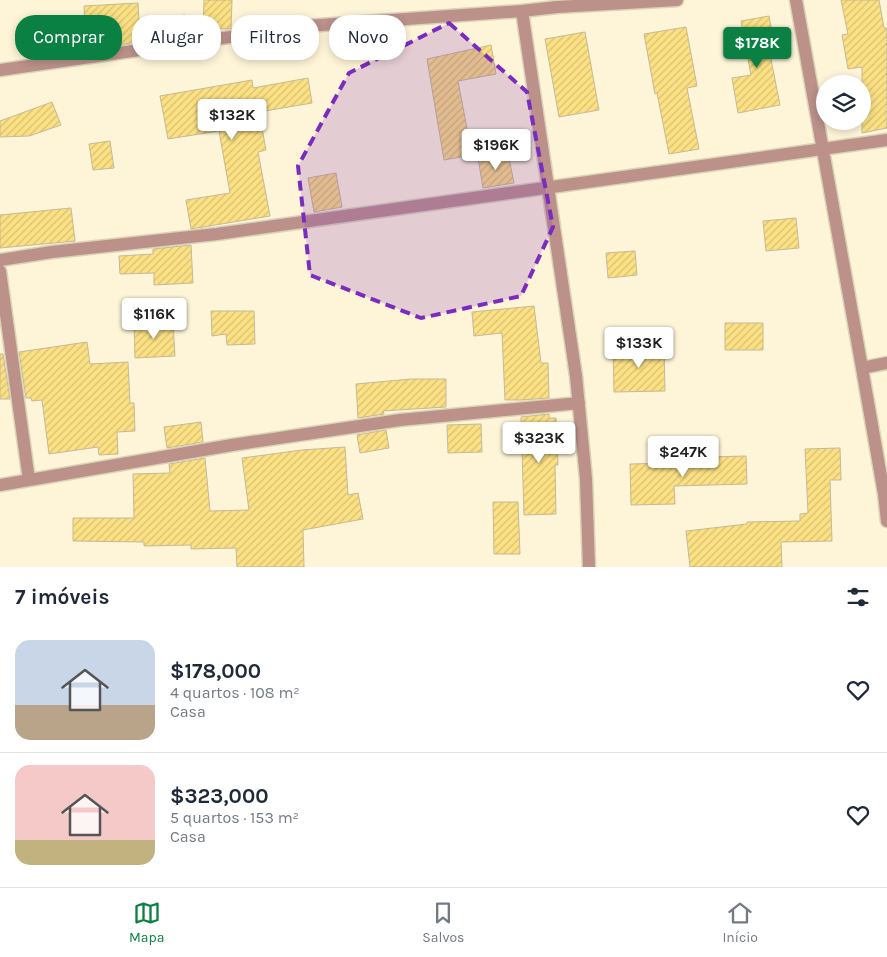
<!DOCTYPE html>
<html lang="pt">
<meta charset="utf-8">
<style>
:root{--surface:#fff;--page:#f6f6f7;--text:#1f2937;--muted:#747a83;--line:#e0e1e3;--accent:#0b8043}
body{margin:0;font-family:Karla,sans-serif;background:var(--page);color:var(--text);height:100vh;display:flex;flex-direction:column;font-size:19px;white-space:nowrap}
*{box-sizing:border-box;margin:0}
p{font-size:16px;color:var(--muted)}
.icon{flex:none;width:28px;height:28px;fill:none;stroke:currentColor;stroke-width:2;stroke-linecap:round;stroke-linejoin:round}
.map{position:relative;height:567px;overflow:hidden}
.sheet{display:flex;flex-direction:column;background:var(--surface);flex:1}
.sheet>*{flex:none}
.hud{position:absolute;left:15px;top:15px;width:500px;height:45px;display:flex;gap:10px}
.buttons{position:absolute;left:816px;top:75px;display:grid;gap:10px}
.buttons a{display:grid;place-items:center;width:55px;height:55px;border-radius:50%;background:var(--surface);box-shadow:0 2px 8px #0003;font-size:25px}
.price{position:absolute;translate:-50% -42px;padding:0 11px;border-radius:5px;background:#fff;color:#222;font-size:16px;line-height:32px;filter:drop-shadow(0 1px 2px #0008)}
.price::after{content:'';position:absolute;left:50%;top:30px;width:15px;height:11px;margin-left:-8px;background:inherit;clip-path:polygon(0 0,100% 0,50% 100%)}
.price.current{background:var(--accent);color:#fff}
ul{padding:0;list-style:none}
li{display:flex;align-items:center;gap:15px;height:125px;padding:0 15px}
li+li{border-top:1px solid var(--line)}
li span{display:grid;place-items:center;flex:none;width:140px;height:100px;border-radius:15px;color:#555}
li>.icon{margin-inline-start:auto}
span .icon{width:60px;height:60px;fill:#fffc;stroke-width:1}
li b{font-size:21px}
h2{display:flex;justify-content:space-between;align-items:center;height:60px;padding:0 15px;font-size:21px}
.chip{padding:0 18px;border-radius:20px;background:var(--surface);box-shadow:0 2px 8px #0003;font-size:18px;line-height:45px}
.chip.current{background:var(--accent);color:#fff}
.tab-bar{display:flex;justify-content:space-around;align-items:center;height:70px;border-top:1px solid var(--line);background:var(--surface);font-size:14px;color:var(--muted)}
.tab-bar a{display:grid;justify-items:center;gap:2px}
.tab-bar .current{color:var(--accent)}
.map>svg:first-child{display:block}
</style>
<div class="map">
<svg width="887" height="567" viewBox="0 0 887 567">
<defs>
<pattern id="building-hatch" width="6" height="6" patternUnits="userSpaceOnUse" patternTransform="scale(1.25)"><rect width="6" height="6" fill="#fbe084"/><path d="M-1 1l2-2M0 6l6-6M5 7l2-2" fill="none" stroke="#d7c071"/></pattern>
</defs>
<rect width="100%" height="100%" fill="#fef5d8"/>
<path fill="url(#building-hatch)" stroke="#c5ba97" d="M 204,0 L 232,0 L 231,29 L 203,28 Z
M 841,0 L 879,0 L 884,28 L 887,28 L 887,128 L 862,133 L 862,67 L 848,69 L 842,35 L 848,34 Z
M 138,3 L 139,21 L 185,15 L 188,34 L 118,45 L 86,46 L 84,6 Z
M 769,16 L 774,43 L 768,44 L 780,105 L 738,113 L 732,78 L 751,75 L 741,21 Z
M 686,27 L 697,86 L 687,88 L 699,149 L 669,154 L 657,93 L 655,94 L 644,34 Z
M 585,32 L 599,110 L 559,117 L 545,39 Z
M 491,45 L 496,74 L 458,81 L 472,155 L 444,160 L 427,59 Z
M 308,78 L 312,103 L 259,112 L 266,150 L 258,152 L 270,216 L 191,229 L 186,200 L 230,193 L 219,131 L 168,139 L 160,96 L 252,80 L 253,88 Z
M 52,102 L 61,125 L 29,136 L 0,137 L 0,121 Z
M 110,141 L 114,168 L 93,170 L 89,144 Z
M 508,153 L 514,183 L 483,188 L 478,158 Z
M 336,173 L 342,207 L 314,212 L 308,178 Z
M 71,208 L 75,241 L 0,248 L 0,215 Z
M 796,218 L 799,248 L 766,251 L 763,221 Z
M 191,245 L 193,283 L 154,285 L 154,273 L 120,274 L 119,256 L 153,254 L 153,249 Z
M 635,251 L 637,275 L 608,278 L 606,253 Z
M 534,306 L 541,363 L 548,363 L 549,398 L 521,400 L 505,400 L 502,333 L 474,336 L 472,312 Z
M 211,311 L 254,311 L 255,344 L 227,345 L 226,334 L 212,336 Z
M 173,322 L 175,356 L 135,358 L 134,323 Z
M 725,323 L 763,323 L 763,350 L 725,350 Z
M 87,342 L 90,364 L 128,362 L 130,403 L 134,403 L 135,431 L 117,432 L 118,454 L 99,455 L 98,447 L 49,454 L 42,400 L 32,401 L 31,398 L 26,398 L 19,352 Z
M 664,346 L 665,391 L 614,392 L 613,347 Z
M 0,354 L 3,354 L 10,399 L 0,399 Z
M 411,379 L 446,379 L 446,407 L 383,411 L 384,414 L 358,418 L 356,384 Z
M 549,414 L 549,418 L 556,418 L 558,465 L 555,465 L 556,514 L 524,515 L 521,417 Z
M 201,422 L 203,442 L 167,448 L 164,427 Z
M 481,424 L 482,452 L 448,453 L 447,425 Z
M 386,430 L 389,448 L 360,453 L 357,435 Z
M 345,447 L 348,495 L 358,493 L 363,519 L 303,530 L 304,567 L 237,567 L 236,548 L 191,549 L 191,545 L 144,546 L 144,542 L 73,541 L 73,518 L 134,518 L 133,474 L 170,473 L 169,464 L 205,458 L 210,511 L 249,510 L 242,458 L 302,450 Z
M 840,448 L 841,480 L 830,480 L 832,541 L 781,542 L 782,567 L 690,567 L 686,531 L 747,524 L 747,522 L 800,521 L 800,514 L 808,513 L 805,449 Z
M 746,456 L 747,484 L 674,486 L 675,504 L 631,505 L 630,464 L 708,462 L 708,457 Z
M 493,502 L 518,502 L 520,554 L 494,554 Z"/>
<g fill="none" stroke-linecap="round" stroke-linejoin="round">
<g stroke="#dbd3b8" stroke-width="15">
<path id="street" d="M 796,0 L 862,368 L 884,494 L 887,521
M 522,11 L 576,376 L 586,479 L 589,567
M 0,70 L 306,26 L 522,11 L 557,7 L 677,0
M 0,260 L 52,252 L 217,234 L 887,140
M 0,271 L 29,480
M 862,368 L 887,363
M 0,485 L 232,445 L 400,420 L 579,403"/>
</g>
<use href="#street" stroke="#bb918a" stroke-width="12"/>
</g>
<path fill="#7b2cbf" fill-opacity="0.2" stroke="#7b2cbf" stroke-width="4" stroke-dasharray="10 6" stroke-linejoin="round" d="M 449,23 L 527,92 L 553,227 L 521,296 L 421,318 L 310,275 L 298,166 L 349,73 Z"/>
</svg>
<div class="buttons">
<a><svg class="icon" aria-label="layers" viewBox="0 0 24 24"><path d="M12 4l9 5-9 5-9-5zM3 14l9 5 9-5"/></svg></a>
</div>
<b class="price current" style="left:757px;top:69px">$178K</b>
<b class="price" style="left:232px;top:141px">$132K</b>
<b class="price" style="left:496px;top:171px">$196K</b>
<b class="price" style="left:154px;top:340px">$116K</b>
<b class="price" style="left:639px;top:369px">$133K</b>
<b class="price" style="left:539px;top:464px">$323K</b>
<b class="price" style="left:683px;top:478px">$247K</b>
<div class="hud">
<a class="chip current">Comprar</a>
<a class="chip">Alugar</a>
<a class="chip">Filtros</a>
<a class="chip">Novo</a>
</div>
</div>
<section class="sheet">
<h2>7 imóveis<svg class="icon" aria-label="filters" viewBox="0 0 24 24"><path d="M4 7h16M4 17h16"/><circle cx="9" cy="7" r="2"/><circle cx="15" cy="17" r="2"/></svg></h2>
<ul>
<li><span style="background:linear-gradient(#c9d6e8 65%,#b9a48a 0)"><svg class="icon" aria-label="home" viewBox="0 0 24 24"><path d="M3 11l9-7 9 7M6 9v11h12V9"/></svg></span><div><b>$178,000</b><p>4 quartos · 108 m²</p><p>Casa</p></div><svg class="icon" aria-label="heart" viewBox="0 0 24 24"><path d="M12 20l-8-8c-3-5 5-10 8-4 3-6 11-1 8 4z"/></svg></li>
<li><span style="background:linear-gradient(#f6c9c9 75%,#c2b280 0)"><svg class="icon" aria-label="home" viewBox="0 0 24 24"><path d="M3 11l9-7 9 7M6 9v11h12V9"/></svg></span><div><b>$323,000</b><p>5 quartos · 153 m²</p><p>Casa</p></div><svg class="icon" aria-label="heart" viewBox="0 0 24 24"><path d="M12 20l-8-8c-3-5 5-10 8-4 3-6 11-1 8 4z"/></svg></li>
</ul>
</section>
<nav class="tab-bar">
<a class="current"><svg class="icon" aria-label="map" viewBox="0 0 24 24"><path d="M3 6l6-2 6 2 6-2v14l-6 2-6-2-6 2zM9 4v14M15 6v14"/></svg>Mapa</a>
<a><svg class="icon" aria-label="saved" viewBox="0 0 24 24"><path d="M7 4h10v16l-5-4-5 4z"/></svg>Salvos</a>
<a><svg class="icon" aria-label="home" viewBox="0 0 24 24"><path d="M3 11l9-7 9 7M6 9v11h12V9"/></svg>Início</a>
</nav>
